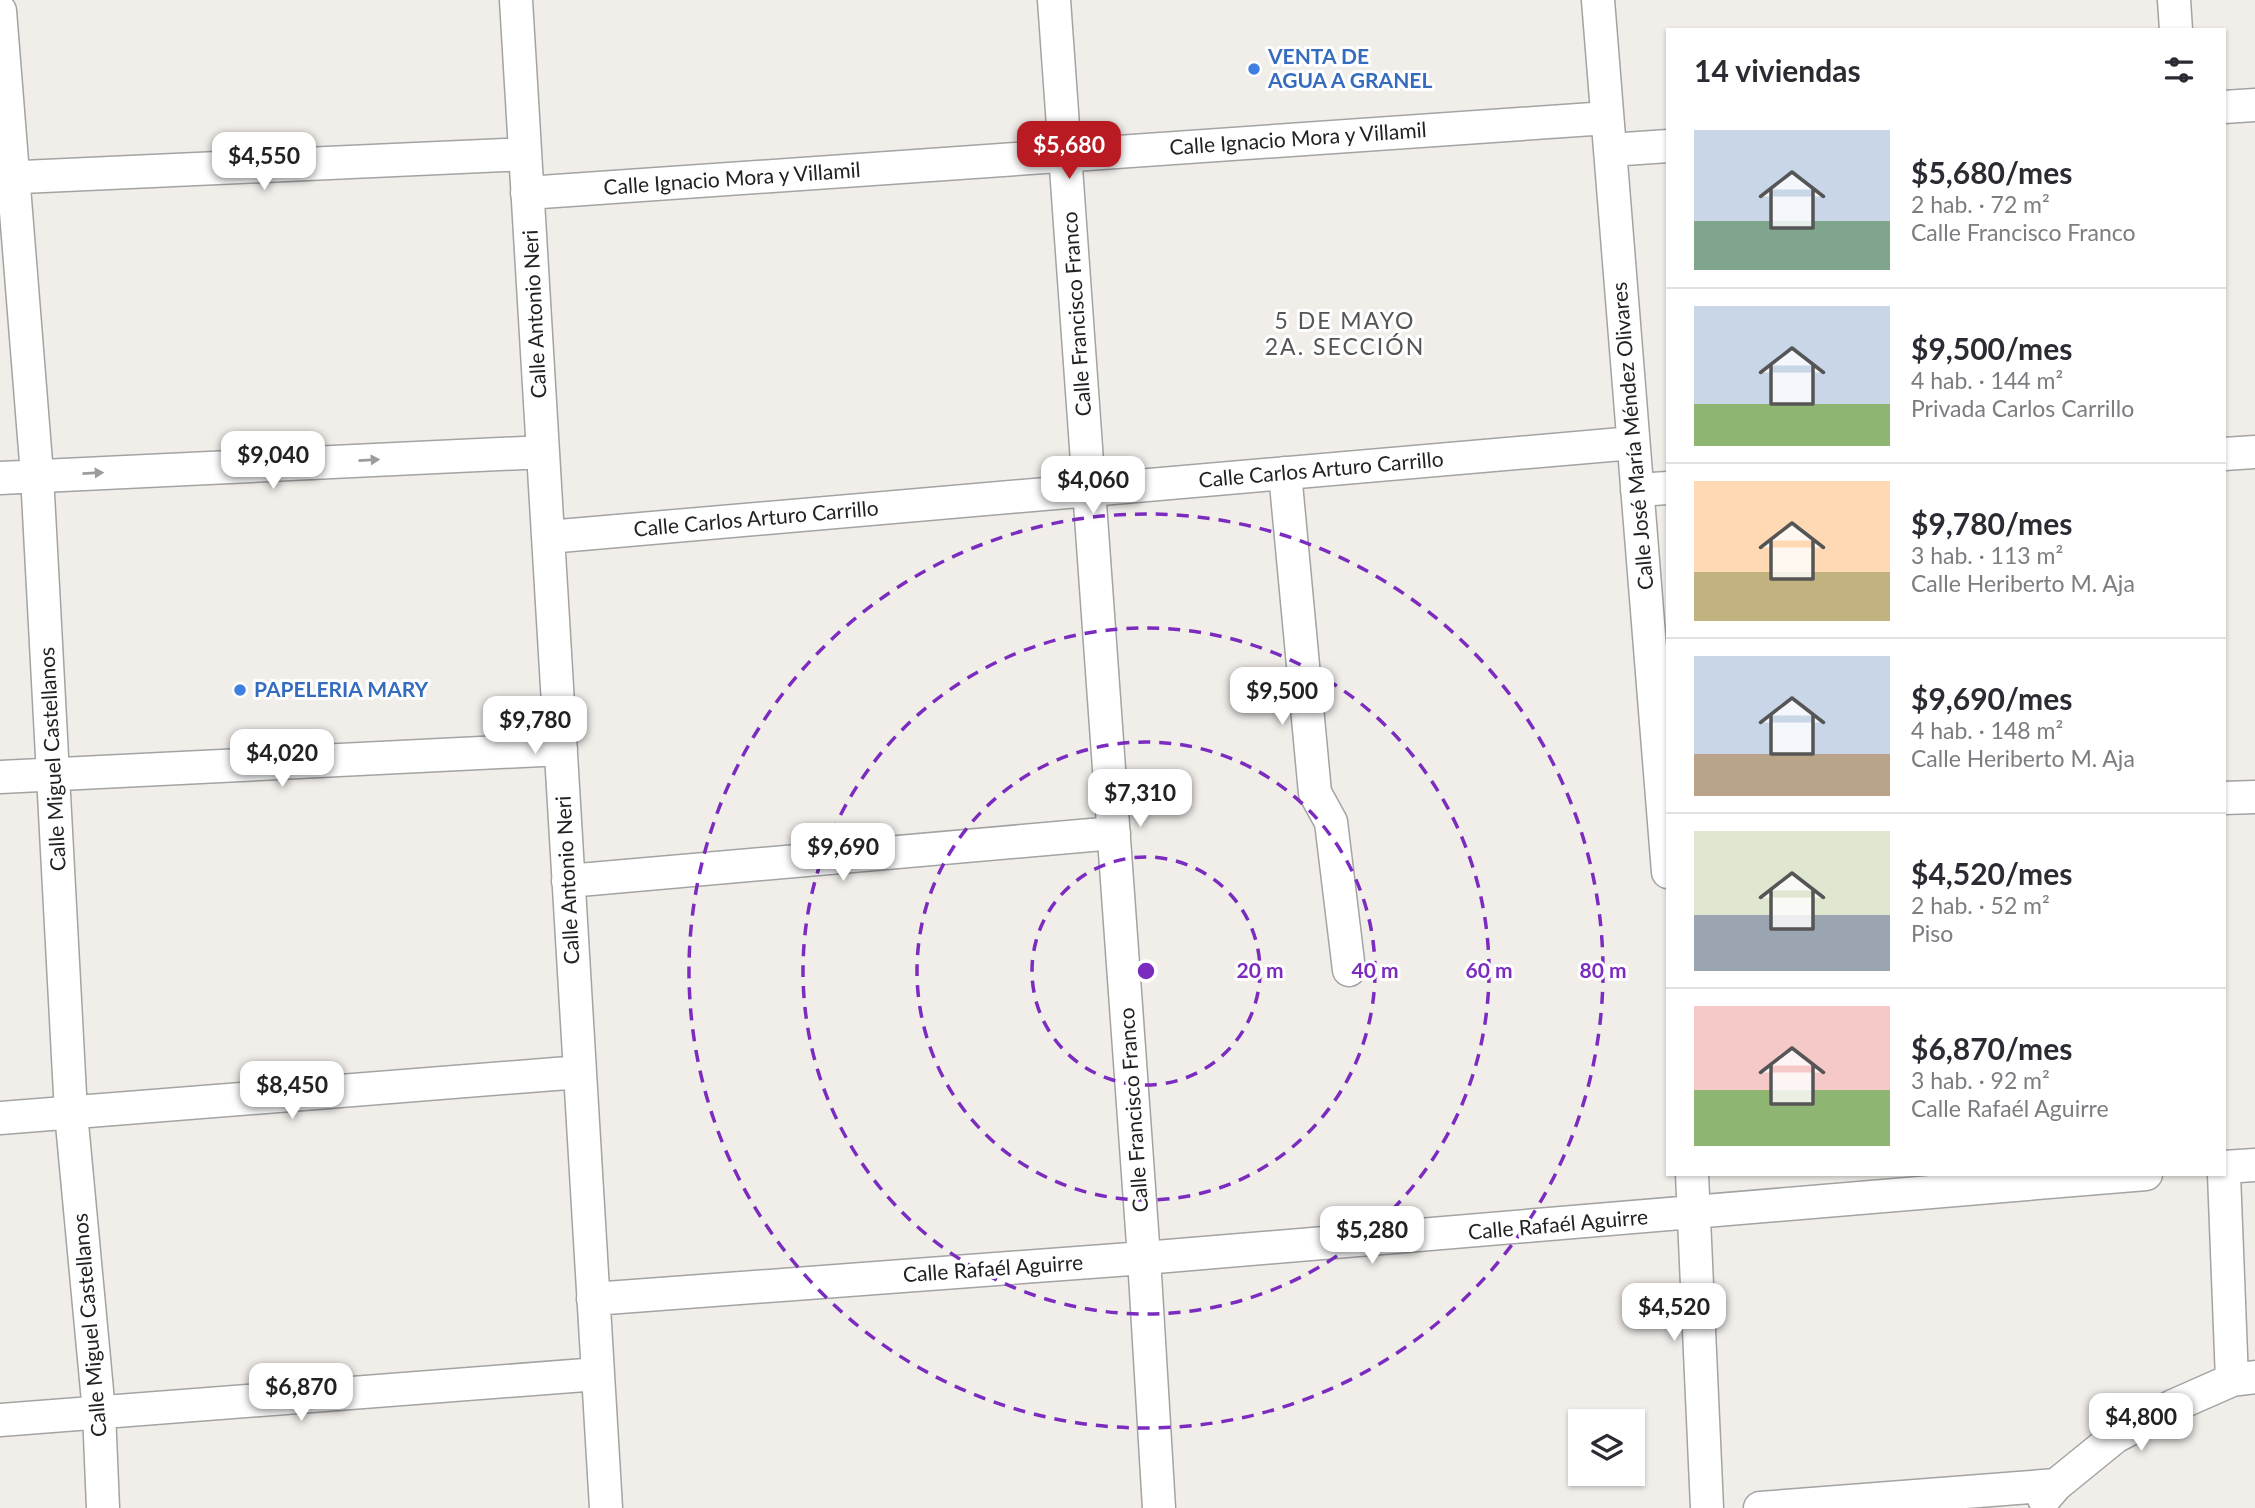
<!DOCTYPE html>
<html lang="es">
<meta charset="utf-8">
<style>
:root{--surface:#fff;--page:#f2f2f3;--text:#2b2b33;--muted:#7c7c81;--line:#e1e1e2;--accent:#ba1a21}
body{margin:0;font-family:Lato,sans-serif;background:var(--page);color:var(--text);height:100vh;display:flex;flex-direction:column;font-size:26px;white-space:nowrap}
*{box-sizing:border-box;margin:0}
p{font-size:23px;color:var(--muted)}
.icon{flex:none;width:38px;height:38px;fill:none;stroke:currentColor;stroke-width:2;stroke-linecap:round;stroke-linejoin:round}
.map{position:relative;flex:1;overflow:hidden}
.side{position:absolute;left:1666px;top:28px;width:560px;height:1148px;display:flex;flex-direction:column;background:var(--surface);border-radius:0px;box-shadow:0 2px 5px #0004}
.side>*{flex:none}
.controls{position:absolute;left:1568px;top:1409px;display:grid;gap:14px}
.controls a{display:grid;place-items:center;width:77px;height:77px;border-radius:0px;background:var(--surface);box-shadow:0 2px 5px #0004;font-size:35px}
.price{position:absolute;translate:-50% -60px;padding:0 16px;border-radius:14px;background:#fff;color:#222;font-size:23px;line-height:46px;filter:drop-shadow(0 2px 4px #0008)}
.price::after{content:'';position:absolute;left:50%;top:42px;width:21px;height:16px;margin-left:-10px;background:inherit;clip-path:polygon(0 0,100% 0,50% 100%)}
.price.selected{background:var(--accent);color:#fff}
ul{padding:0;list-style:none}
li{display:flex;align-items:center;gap:21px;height:175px;padding:0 28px}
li+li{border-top:2px solid var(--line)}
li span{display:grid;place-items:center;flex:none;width:196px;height:140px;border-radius:0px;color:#555}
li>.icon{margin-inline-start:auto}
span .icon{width:84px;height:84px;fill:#fffc;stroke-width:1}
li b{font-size:30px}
h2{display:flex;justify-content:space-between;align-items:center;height:84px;padding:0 28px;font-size:30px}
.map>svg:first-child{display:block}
</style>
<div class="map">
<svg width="2255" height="1508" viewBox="0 0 2255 1508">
<rect width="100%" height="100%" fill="#f1eeea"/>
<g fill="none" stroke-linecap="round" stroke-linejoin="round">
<g stroke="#a3a3a3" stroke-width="35">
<path id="minor" d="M 516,0 L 606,1508
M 1054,0 L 1144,1258 L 1159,1508
M 1598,0 L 1668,872
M 2174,0 L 2176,30
M 0,11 L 37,475 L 71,1113 L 99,1412 L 103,1508
M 2224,107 L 2255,105
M 1610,150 L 1668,146
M 0,178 L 525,154
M 527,193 L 1607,118
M 2224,454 L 2255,452
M 1285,473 L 1315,793 L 1331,822 L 1349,970
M 0,478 L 543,452
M 1637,490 L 1668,488
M 548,537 L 1633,443
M 0,777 L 561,749
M 2224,798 L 2255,797
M 568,881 L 1114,833
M 0,1118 L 580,1072
M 2224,1167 L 2255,1165
M 1692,1174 L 1707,1508
M 2224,1174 L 2232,1380
M 593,1299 L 1144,1258 L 2146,1174
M 0,1420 L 598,1374
M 2044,1499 L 2056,1485 L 2115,1437 L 2173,1406 L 2232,1380 L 2255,1377
M 1760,1508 L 2056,1485"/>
</g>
<use href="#minor" stroke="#fff" stroke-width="32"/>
</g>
<defs><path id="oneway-solid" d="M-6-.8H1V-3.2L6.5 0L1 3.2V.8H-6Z" transform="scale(1.75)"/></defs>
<g fill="#9c9c9c">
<use href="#oneway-solid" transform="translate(369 460) rotate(-3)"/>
<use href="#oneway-solid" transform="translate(93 473) rotate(-3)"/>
</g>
<g fill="none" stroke="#7b2cbf" stroke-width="3.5" stroke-dasharray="12 9">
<circle cx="1146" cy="971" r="114"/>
<circle cx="1146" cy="971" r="229"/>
<circle cx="1146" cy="971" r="343"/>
<circle cx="1146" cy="971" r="457"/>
</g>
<g fill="#3f7fe0" stroke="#fff" stroke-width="2.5">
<circle cx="1254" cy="69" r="7"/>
<circle cx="240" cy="690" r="7"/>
</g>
<g text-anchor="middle" stroke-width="6" stroke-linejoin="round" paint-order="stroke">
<g font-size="21" font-weight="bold" fill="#366cbe" stroke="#fff" text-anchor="start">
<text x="1268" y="64">VENTA DE<tspan x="1268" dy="24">AGUA A GRANEL</tspan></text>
<text x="254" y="697">PAPELERIA MARY</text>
</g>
<g font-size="21" fill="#222" stroke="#fff">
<text transform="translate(1298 139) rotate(-4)" y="7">Calle Ignacio Mora y Villamil</text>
<text transform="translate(732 179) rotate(-4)" y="7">Calle Ignacio Mora y Villamil</text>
<text transform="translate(535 314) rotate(-93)" y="7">Calle Antonio Neri</text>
<text transform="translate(1077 314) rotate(-94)" y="7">Calle Francisco Franco</text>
<text transform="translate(1633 436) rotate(-95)" y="7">Calle José María Méndez Olivares</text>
<text transform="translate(1321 470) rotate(-5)" y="7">Calle Carlos Arturo Carrillo</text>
<text transform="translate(756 519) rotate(-5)" y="7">Calle Carlos Arturo Carrillo</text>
<text transform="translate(53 759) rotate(-93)" y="7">Calle Miguel Castellanos</text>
<text transform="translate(568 880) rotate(-93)" y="7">Calle Antonio Neri</text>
<text transform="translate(1134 1110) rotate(-94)" y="7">Calle Francisco Franco</text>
<text transform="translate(1558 1225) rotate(-5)" y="7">Calle Rafaél Aguirre</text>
<text transform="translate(993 1269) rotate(-4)" y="7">Calle Rafaél Aguirre</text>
<text transform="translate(90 1325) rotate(-95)" y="7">Calle Miguel Castellanos</text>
</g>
<g font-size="23" letter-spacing="2" fill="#555" stroke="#fff">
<text x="1345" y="329">5 DE MAYO<tspan x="1345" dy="26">2A. SECCIÓN</tspan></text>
</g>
</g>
<circle cx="1146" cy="971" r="10" fill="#7b2cbf" stroke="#fff" stroke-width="3.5"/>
<g font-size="21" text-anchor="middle" font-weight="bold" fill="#7b2cbf" stroke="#fff" stroke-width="6" stroke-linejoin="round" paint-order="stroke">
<text x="1260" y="978">20 m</text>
<text x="1375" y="978">40 m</text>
<text x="1489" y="978">60 m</text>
<text x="1603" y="978">80 m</text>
</g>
</svg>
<div class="controls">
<a><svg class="icon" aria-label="layers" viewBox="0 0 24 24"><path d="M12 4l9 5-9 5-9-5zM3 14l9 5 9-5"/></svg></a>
</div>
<b class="price selected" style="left:1069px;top:181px">$5,680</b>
<b class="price" style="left:264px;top:192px">$4,550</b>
<b class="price" style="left:273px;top:491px">$9,040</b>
<b class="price" style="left:1093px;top:516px">$4,060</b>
<b class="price" style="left:1282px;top:727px">$9,500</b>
<b class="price" style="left:535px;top:756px">$9,780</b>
<b class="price" style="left:282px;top:789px">$4,020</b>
<b class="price" style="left:1140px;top:829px">$7,310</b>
<b class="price" style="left:843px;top:883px">$9,690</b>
<b class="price" style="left:292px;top:1121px">$8,450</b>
<b class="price" style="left:1372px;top:1266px">$5,280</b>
<b class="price" style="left:1674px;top:1343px">$4,520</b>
<b class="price" style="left:301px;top:1423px">$6,870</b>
<b class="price" style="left:2141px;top:1453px">$4,800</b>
<section class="side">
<h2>14 viviendas<svg class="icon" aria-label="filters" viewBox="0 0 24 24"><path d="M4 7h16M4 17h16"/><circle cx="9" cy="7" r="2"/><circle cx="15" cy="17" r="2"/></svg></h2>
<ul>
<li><span style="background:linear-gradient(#c9d6e8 65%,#7fa58c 0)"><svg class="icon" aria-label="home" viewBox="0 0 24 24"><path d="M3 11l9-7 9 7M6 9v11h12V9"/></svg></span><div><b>$5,680/mes</b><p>2 hab. · 72 m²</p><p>Calle Francisco Franco</p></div></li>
<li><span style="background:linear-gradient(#c9d6e8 70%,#8fb573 0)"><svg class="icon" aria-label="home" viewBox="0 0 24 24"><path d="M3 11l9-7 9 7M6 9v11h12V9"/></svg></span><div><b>$9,500/mes</b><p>4 hab. · 144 m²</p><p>Privada Carlos Carrillo</p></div></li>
<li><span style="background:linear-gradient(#ffd9b3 65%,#c2b280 0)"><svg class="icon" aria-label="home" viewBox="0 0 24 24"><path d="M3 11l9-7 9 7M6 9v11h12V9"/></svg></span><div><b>$9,780/mes</b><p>3 hab. · 113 m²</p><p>Calle Heriberto M. Aja</p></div></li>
<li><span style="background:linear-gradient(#c9d6e8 70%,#b9a48a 0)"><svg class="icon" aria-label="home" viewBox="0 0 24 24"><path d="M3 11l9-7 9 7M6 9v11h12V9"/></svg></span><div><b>$9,690/mes</b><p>4 hab. · 148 m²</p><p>Calle Heriberto M. Aja</p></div></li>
<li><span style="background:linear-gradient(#dfe7d0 60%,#9aa5b1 0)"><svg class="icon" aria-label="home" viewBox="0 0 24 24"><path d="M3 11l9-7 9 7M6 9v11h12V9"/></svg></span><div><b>$4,520/mes</b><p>2 hab. · 52 m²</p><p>Piso</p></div></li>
<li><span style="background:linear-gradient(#f6c9c9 60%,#8fb573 0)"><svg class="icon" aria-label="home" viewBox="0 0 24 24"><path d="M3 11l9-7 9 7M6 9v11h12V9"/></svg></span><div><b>$6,870/mes</b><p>3 hab. · 92 m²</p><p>Calle Rafaél Aguirre</p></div></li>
</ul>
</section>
</div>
